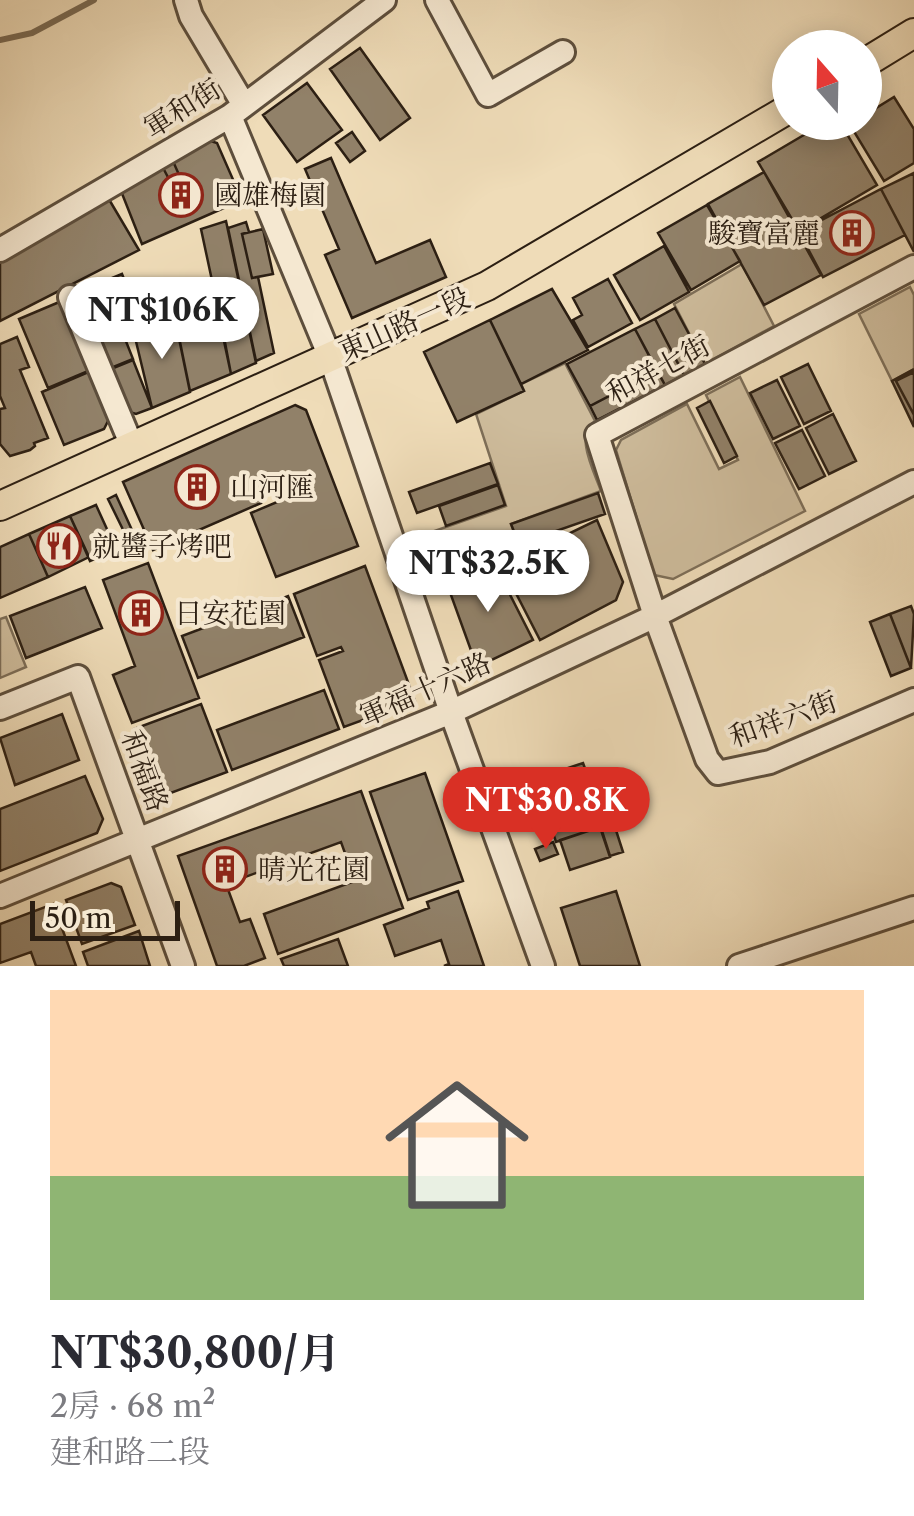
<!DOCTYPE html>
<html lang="zh-TW">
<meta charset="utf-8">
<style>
:root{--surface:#fff;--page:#f7f7f7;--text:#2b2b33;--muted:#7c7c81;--accent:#d93025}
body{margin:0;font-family:"Libre Caslon Text","Noto Serif TC",serif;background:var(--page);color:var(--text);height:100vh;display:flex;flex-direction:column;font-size:38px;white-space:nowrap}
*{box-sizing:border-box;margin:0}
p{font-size:32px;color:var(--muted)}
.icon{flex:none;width:55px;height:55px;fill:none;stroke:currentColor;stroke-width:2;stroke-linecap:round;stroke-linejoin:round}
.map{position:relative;height:966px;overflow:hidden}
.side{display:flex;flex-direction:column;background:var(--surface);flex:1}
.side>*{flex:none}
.needle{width:65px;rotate:340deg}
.tools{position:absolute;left:772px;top:30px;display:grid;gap:20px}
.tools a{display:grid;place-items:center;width:110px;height:110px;border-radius:50%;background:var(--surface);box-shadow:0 5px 25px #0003;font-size:50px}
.scale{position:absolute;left:30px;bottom:25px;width:150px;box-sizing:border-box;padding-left:10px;border:5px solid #2c1f13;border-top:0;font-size:28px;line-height:35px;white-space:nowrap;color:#2c1f13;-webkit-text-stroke:8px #f5e8d1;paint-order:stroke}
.price{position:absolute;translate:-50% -85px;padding:0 22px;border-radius:35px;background:#fff;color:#222;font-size:32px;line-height:65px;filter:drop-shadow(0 2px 5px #0008)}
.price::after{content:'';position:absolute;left:50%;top:60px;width:30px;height:22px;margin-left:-15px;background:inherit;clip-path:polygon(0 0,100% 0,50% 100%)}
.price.selected{background:var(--accent);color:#fff}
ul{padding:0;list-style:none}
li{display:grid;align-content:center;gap:20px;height:530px;padding:0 50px}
li span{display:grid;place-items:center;height:310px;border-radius:0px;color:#555}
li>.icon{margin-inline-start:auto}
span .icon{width:180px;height:180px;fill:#fffc;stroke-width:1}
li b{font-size:42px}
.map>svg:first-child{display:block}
</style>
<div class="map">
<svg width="914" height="966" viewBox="0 0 914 966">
<rect width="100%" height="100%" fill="#efdcb8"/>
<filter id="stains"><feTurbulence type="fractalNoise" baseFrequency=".002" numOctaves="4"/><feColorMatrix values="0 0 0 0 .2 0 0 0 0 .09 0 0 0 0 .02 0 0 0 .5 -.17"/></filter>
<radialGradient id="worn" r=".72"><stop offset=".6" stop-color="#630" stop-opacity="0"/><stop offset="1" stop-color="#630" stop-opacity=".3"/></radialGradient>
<path fill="#cebc9c" stroke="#7d6e58" stroke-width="2.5" d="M 742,264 L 774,326 L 705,364 L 674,304 Z
M 910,287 L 914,295 L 914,369 L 892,381 L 859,314 Z
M 565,363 L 595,421 C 574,435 594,471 601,491 L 511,524 L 517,541 L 434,570 L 423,535 L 506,506 L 476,414 L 524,391 L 521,384 Z
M 740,377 L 805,511 L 673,579 L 654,575 L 616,450 L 621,440 L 687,404 L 719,469 L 738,460 L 706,395 Z
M 6,617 L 26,667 L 0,678 L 0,619 Z"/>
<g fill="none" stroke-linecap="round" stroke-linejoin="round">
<path stroke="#796a54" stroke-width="6" d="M 0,40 L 32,33 L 94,0"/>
</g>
<path fill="#918169" stroke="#2c1f13" stroke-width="2.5" d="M 360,48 L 410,118 L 380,140 L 330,69 Z
M 307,83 L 342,130 L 297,162 L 263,115 Z
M 894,97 L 914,129 L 914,163 L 884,181 L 850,125 L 865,122 L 865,115 Z
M 826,122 L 840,122 L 877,185 L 799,231 L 758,162 Z
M 352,132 L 365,151 L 350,162 L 336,143 Z
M 204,139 L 217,143 L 242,200 L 142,244 L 121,191 Z
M 331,158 L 376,263 L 430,240 L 446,277 L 352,318 L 325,255 L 339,249 L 305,169 Z
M 172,159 L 180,177 L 170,181 L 162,166 Z
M 764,172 L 821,275 L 764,305 L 708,204 Z
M 914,173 L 914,252 L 881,189 Z
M 881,189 L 905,235 L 823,277 L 799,232 Z
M 107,196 L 139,250 L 0,321 L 0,262 Z
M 707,205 L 740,261 L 691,290 L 658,233 Z
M 226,221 L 248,325 L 223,332 L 201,229 Z
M 246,222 L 249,232 L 242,234 L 252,278 L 258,277 L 274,353 L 256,361 L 228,228 Z
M 263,229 L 273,274 L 252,278 L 242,234 Z
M 664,246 L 689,292 L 640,320 L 614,275 Z
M 122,274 L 133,301 L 89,319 L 78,292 Z
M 608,279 L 632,323 L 588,347 L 573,320 L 582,315 L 573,298 Z
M 552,289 L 588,350 L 521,384 L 490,320 Z
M 214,294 L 231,374 L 190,391 L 172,303 Z
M 64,300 L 93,369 L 48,388 L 19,319 Z
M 675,308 L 705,364 L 684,375 L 655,319 Z
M 114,311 L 133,359 L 106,370 L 86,322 Z
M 175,319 L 190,392 L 152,408 L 133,329 Z
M 655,319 L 684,375 L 665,385 L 635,329 Z
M 490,320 L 524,391 L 457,422 L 424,352 Z
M 248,325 L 256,363 L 231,374 L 223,332 Z
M 635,329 L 657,371 L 590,406 L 567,364 Z
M 17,337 L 29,367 L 20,370 L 48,438 L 34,443 L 35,446 L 30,450 L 10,456 L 0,444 L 0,409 L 5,408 L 0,396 L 0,344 Z
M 133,360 L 152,408 L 136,414 L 123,410 L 106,371 Z
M 808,364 L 831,411 L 804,424 L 781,377 Z
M 914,369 L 896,381 L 914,415 L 914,427 L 892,381 Z
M 93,370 L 112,413 L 104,429 L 64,445 L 42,392 Z
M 657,371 L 665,385 L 597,420 L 590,406 Z
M 914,372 L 914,415 L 896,381 Z
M 777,380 L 800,426 L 773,439 L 750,393 Z
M 710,401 L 737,456 L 724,463 L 697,408 Z
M 295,405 L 306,410 L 358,546 L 276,577 L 251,513 L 289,497 L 283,481 L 257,492 L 261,503 L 153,550 L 123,482 Z
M 833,414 L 856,461 L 829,474 L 806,428 Z
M 802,430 L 825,476 L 799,489 L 775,443 Z
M 490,463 L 498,484 L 417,513 L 409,492 Z
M 498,485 L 505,505 L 446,526 L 439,506 Z
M 598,493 L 605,514 L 519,544 L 511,524 Z
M 116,495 L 137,541 L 130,544 L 108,499 Z
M 96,505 L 116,549 L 90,561 L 70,516 Z
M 70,516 L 89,557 L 48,577 L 29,534 Z
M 597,520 L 623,582 L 616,600 L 540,640 L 502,566 Z
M 29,534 L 48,577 L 0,598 L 0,547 Z
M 148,563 L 199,698 L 132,723 L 113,675 L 135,666 L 103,580 Z
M 495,565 L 533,640 L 477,667 L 447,584 Z
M 365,566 L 415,701 L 344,727 L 319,660 L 343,651 L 341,647 L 317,656 L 294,594 Z
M 85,587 L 102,628 L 26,658 L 10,616 Z
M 288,596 L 304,637 L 198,678 L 182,636 Z
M 911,606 L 914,614 L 911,668 L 890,614 Z
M 890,614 L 911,668 L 891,676 L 870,622 Z
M 324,690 L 339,729 L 232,770 L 217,730 Z
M 201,704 L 227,772 L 160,797 L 134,729 Z
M 62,714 L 79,760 L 15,785 L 0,738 Z
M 583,763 L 591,785 L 540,802 L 532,780 Z
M 425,773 L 463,881 L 408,900 L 370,792 Z
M 85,776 L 103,819 L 97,833 L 0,871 L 0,809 Z
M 361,791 L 403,908 L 278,954 L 264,914 L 355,881 L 341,842 L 226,884 L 240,922 L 250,919 L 265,958 L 244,966 L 217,966 L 178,856 Z
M 596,795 L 606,825 L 556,842 L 546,812 Z
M 614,824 L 623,852 L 610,856 L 601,828 Z
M 600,827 L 610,857 L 570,870 L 560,840 Z
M 553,842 L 558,854 L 540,861 L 535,849 Z
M 111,883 L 121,887 L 135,925 L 82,944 L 66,900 Z
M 458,891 L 484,966 L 444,966 L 449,964 L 441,940 L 395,956 L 384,925 L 429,908 L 427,902 Z
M 616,891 L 640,966 L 580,966 L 561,908 Z
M 53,904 L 76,966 L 36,966 L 31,952 L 0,963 L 0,924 Z
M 139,931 L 150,966 L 88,966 L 83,952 Z
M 338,939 L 348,966 L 284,966 L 281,959 Z"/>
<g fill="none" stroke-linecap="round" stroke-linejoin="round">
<g stroke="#5d4e3c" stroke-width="28">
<path id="minor" d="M 186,0 L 191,16 L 244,105
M 437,0 L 488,95 L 563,52
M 230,116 L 330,357 L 451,712 L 543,966
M 0,250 L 230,116 L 384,0
M 914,267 L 597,435 L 655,616 L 707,759 L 718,773 L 770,762 L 914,700
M 70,297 L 132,446
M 0,708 L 78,677 L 183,966
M 0,896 L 451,712 L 655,616 L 914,482
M 739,966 L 914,908"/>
</g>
<g stroke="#2c1f13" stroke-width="32">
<path id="major" d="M 865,63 L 914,33
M 0,506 L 487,286 L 790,108"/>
</g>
<use href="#minor" stroke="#f5e8d1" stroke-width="22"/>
<use href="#major" stroke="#efdcb8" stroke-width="28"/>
</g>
<defs>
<g id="building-ring" transform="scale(2.25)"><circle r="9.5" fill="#f5e8d1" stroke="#8f2418" stroke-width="1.5"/><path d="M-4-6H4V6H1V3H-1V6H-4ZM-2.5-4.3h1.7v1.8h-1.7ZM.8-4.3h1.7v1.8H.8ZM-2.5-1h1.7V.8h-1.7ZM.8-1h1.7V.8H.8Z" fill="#8f2418"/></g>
<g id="restaurant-ring" transform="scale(2.25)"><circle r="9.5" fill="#f5e8d1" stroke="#8f2418" stroke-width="1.5"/><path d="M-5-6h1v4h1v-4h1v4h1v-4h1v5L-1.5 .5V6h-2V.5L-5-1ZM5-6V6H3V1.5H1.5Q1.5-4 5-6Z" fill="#8f2418"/></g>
</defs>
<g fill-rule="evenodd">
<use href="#building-ring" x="181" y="195"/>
<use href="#building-ring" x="852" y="233"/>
<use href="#building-ring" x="197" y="487"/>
<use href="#restaurant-ring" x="59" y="546"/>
<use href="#building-ring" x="141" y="613"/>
<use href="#building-ring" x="225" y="869"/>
</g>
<g text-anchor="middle" stroke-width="8" stroke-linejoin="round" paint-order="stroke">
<g font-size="28" fill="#2c1f13" stroke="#f5e8d1">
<text transform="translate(182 108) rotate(-32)" y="10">軍和街</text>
<text transform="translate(404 324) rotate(-24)" y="10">東山路一段</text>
<text transform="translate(658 369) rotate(-28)" y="10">和祥七街</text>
<text transform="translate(425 689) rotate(-24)" y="10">軍福十六路</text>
<text transform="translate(783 719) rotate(-20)" y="10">和祥六街</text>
<text transform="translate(145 771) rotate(70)" y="10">和福路</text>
</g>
<g font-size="28" fill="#2c1f13" stroke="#f5e8d1" text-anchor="start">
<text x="214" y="205">國雄梅園</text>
<text x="820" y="243" text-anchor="end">駿寶富麗</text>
<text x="230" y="497">山河匯</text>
<text x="92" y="556">就醬子烤吧</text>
<text x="174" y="623">日安花園</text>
<text x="258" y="879">晴光花園</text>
</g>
</g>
<rect width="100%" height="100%" filter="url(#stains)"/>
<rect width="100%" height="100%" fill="url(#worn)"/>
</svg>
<div class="tools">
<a><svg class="needle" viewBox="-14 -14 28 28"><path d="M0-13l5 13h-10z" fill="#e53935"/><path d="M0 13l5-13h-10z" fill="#7c7c81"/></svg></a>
</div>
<div class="scale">50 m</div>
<b class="price" style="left:162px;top:362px">NT$106K</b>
<b class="price" style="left:488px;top:615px">NT$32.5K</b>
<b class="price selected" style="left:546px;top:852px">NT$30.8K</b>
</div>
<section class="side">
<ul>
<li><span style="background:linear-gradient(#ffd9b3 60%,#8fb573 0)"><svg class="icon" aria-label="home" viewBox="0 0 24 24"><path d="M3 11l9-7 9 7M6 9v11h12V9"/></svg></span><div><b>NT$30,800/月</b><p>2房 · 68 m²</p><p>建和路二段</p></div></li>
</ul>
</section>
